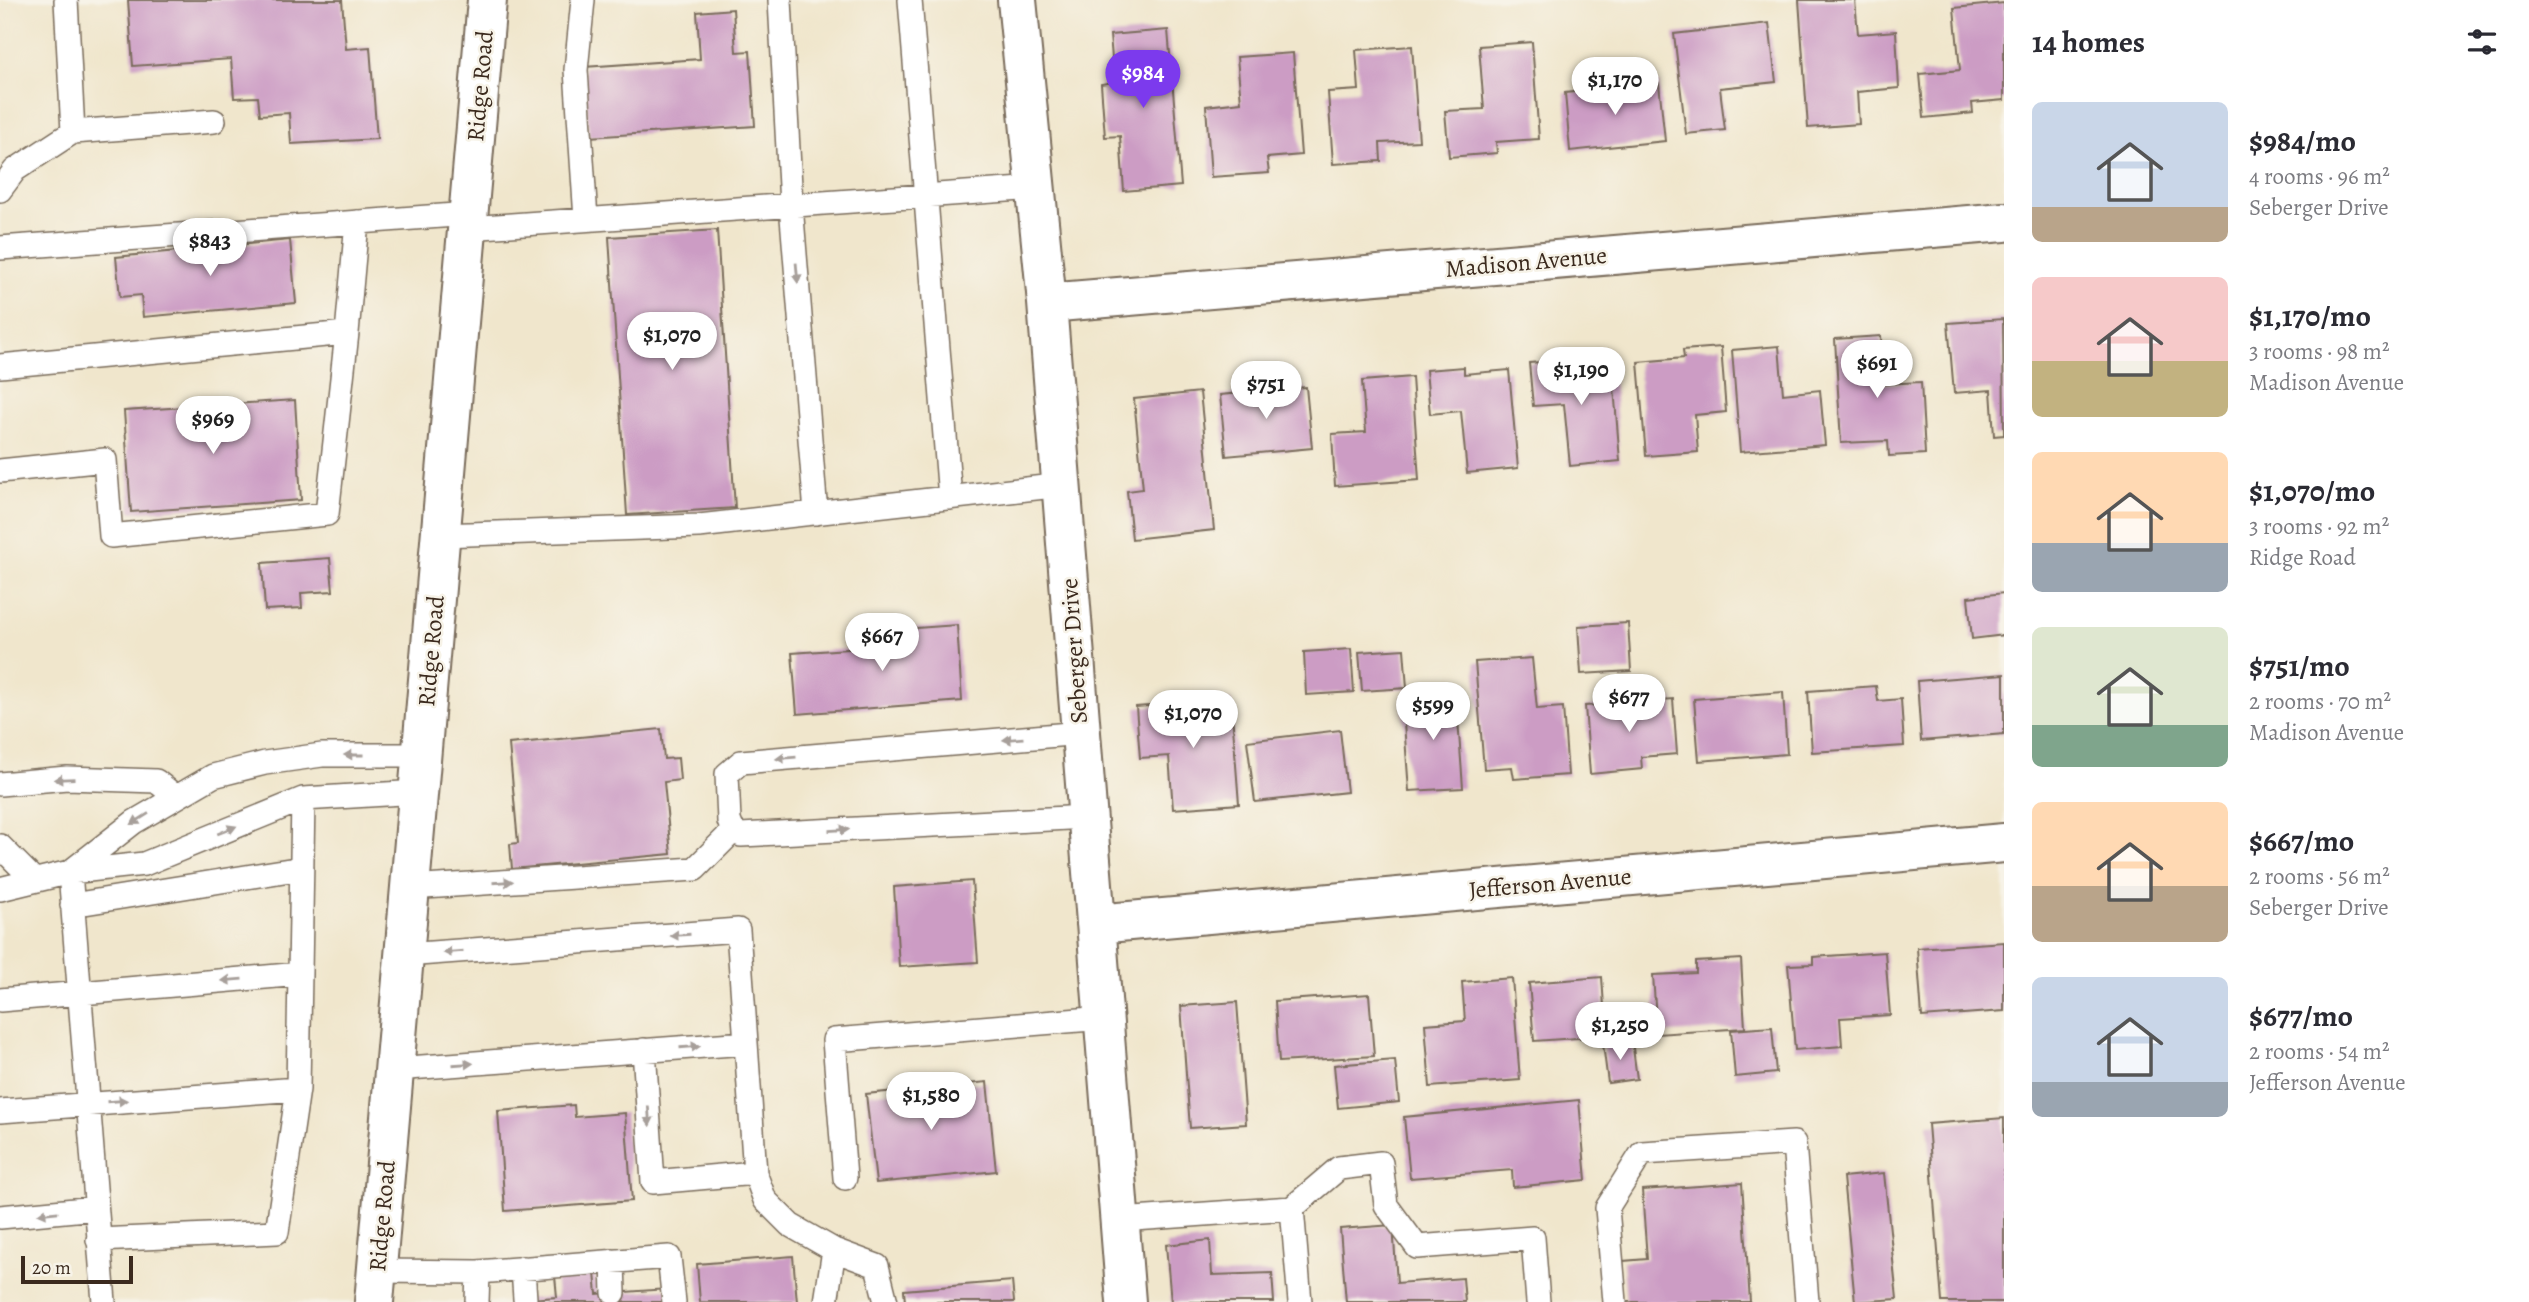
<!DOCTYPE html>
<meta charset="utf-8">
<style>
:root{--surface:#fff;--page:#f2f2f3;--text:#2b2b33;--muted:#7c7c81;--accent:#7c3aed}
body{margin:0;font-family:Alegreya,serif;background:var(--page);color:var(--text);height:100vh;display:flex;flex-direction:column;font-size:26px;white-space:nowrap}
*{box-sizing:border-box;margin:0}
p{font-size:23px;color:var(--muted)}
.icon{flex:none;width:38px;height:38px;fill:none;stroke:currentColor;stroke-width:2;stroke-linecap:round;stroke-linejoin:round}
.map{position:relative;flex:1;overflow:hidden}
.panel{display:flex;flex-direction:column;background:var(--surface);width:525px}
.panel>*{flex:none}
.scale{position:absolute;left:21px;bottom:18px;width:112px;box-sizing:border-box;padding-left:7px;border:4px solid #3b2a1e;border-top:0;font-size:19px;line-height:24px;white-space:nowrap;color:#3b2a1e;-webkit-text-stroke:5px #f7f3e8;paint-order:stroke}
.price{position:absolute;translate:-50% -60px;padding:0 16px;border-radius:24px;background:#fff;color:#222;font-size:23px;line-height:46px;filter:drop-shadow(0 2px 4px #0008)}
.price::after{content:'';position:absolute;left:50%;top:42px;width:21px;height:16px;margin-left:-10px;background:inherit;clip-path:polygon(0 0,100% 0,50% 100%)}
.price.current{background:var(--accent);color:#fff}
ul{padding:0;list-style:none}
li{display:flex;align-items:center;gap:21px;height:175px;padding:0 28px}
li span{display:grid;place-items:center;flex:none;width:196px;height:140px;border-radius:10px;color:#555}
li>.icon{margin-inline-start:auto}
span .icon{width:84px;height:84px;fill:#fffc;stroke-width:1}
li b{font-size:30px}
h2{display:flex;justify-content:space-between;align-items:center;height:84px;padding:0 28px;font-size:30px}
main{display:flex;flex:1;min-height:0}
.map>svg:first-child{display:block}
</style>
<main>
<div class="map">
<svg width="2004" height="1302" viewBox="0 0 2004 1302">
<rect width="100%" height="100%" fill="#f7f3e8"/>
<filter id="ink" filterUnits="userSpaceOnUse"><feTurbulence type="fractalNoise" baseFrequency=".0143" numOctaves="2"/><feDisplacementMap in="SourceGraphic" scale="14" xChannelSelector="R" yChannelSelector="G"/><feConvolveMatrix kernelMatrix="1 2 1 2 8 2 1 2 1" color-interpolation-filters="sRGB"/></filter>
<filter id="wash" filterUnits="userSpaceOnUse"><feTurbulence type="fractalNoise" baseFrequency=".00686" numOctaves="4" result="noise"/><feDisplacementMap in="SourceGraphic" scale="28" xChannelSelector="R" yChannelSelector="G"/><feGaussianBlur stdDeviation="1.57" result="paint"/><feColorMatrix in="noise" values="0 0 0 0 0 0 0 0 0 0 0 0 0 0 0 0 0 1.4 0 .05"/><feComposite in="paint" operator="in"/></filter>
<g filter="url(#wash)">
<rect width="100%" height="100%" fill="#f0e6cc"/>
<g id="blocks">
<path fill="#cc9cc4" d="M 128,0 L 342,0 L 346,49 L 370,47 L 377,139 L 291,144 L 289,113 L 260,115 L 258,97 L 234,98 L 231,59 L 133,66 Z
M 1799,0 L 1855,0 L 1858,34 L 1896,31 L 1899,88 L 1857,92 L 1859,124 L 1808,128 Z
M 2004,3 L 2004,100 L 1972,103 L 1973,113 L 1924,118 L 1920,74 L 1960,70 L 1954,8 Z
M 733,9 L 736,52 L 750,51 L 755,126 L 589,137 L 584,67 L 700,59 L 697,12 Z
M 1769,23 L 1776,82 L 1720,88 L 1725,130 L 1686,134 L 1674,34 Z
M 1168,30 L 1181,186 L 1124,191 L 1120,136 L 1105,137 L 1101,84 L 1114,82 L 1110,35 Z
M 1532,42 L 1539,139 L 1496,142 L 1497,153 L 1449,157 L 1445,111 L 1484,109 L 1479,46 Z
M 1412,46 L 1419,141 L 1380,143 L 1381,161 L 1333,164 L 1328,92 L 1359,90 L 1356,50 Z
M 1293,53 L 1301,155 L 1267,158 L 1269,173 L 1211,177 L 1206,106 L 1241,102 L 1237,57 Z
M 1659,83 L 1665,141 L 1570,151 L 1565,93 Z
M 717,230 L 735,508 L 627,515 L 609,237 Z
M 290,240 L 296,303 L 143,317 L 141,295 L 120,297 L 116,257 Z
M 2003,319 L 2004,435 L 1994,436 L 1991,390 L 1954,393 L 1948,323 Z
M 1881,336 L 1884,384 L 1921,382 L 1925,454 L 1889,456 L 1888,441 L 1841,443 L 1835,339 Z
M 1779,346 L 1783,394 L 1820,390 L 1825,445 L 1740,452 L 1732,350 Z
M 1721,347 L 1726,412 L 1695,415 L 1698,452 L 1646,456 L 1638,362 L 1684,358 L 1683,350 Z
M 1567,360 L 1567,367 L 1612,363 L 1620,461 L 1570,466 L 1564,404 L 1533,406 L 1529,363 Z
M 1464,367 L 1464,374 L 1509,370 L 1518,468 L 1467,473 L 1461,411 L 1430,414 L 1426,370 Z
M 1412,377 L 1419,480 L 1335,486 L 1332,434 L 1366,432 L 1362,381 Z
M 1306,387 L 1312,448 L 1226,456 L 1220,395 Z
M 1200,392 L 1214,530 L 1132,539 L 1127,491 L 1143,489 L 1134,399 Z
M 295,400 L 301,500 L 131,512 L 124,411 Z
M 330,558 L 333,591 L 301,593 L 302,608 L 265,610 L 262,563 Z
M 2004,593 L 2004,635 L 1972,639 L 1968,597 Z
M 1628,623 L 1631,671 L 1581,674 L 1578,626 Z
M 957,625 L 962,701 L 797,714 L 792,653 L 890,646 L 889,630 Z
M 1351,649 L 1354,692 L 1306,695 L 1304,652 Z
M 1404,649 L 1407,688 L 1362,691 L 1359,652 Z
M 1532,658 L 1537,709 L 1563,707 L 1568,775 L 1514,779 L 1512,767 L 1484,769 L 1475,662 Z
M 2004,674 L 2004,734 L 1921,741 L 1917,681 Z
M 1876,686 L 1878,701 L 1901,699 L 1904,746 L 1812,752 L 1808,691 Z
M 1456,692 L 1463,788 L 1409,791 L 1402,696 Z
M 1783,692 L 1787,754 L 1699,761 L 1694,699 Z
M 1673,699 L 1677,754 L 1641,757 L 1642,769 L 1590,774 L 1585,706 Z
M 1231,700 L 1239,804 L 1173,809 L 1169,756 L 1140,758 L 1136,707 Z
M 661,729 L 664,759 L 678,758 L 680,780 L 664,782 L 671,854 L 512,869 L 510,844 L 518,843 L 509,744 Z
M 1340,730 L 1347,792 L 1255,802 L 1247,741 Z
M 972,881 L 978,962 L 899,967 L 894,887 Z
M 2004,942 L 2004,1011 L 1922,1017 L 1917,948 Z
M 1885,952 L 1890,1015 L 1840,1018 L 1842,1046 L 1795,1050 L 1788,965 L 1813,964 L 1813,957 Z
M 1741,959 L 1745,1028 L 1657,1034 L 1653,975 L 1696,973 L 1696,962 Z
M 1602,977 L 1606,1036 L 1534,1041 L 1529,983 Z
M 1512,978 L 1520,1080 L 1430,1087 L 1425,1024 L 1465,1021 L 1462,982 Z
M 1369,994 L 1374,1056 L 1279,1062 L 1275,1001 Z
M 1237,1002 L 1246,1124 L 1190,1128 L 1181,1006 Z
M 1772,1027 L 1776,1073 L 1735,1077 L 1731,1030 Z
M 1632,1040 L 1637,1079 L 1608,1083 L 1603,1044 Z
M 1395,1060 L 1399,1102 L 1338,1108 L 1334,1065 Z
M 987,1082 L 996,1171 L 876,1183 L 866,1094 Z
M 1579,1100 L 1586,1180 L 1513,1187 L 1512,1170 L 1410,1178 L 1404,1117 Z
M 574,1105 L 575,1117 L 625,1113 L 632,1201 L 505,1211 L 498,1111 Z
M 2004,1118 L 2004,1302 L 1942,1302 L 1928,1124 Z
M 1884,1173 L 1897,1299 L 1855,1302 L 1843,1177 Z
M 1742,1183 L 1750,1302 L 1626,1302 L 1623,1261 L 1647,1259 L 1642,1190 Z
M 1393,1225 L 1397,1283 L 1463,1278 L 1465,1302 L 1346,1302 L 1340,1229 Z
M 1210,1240 L 1212,1275 L 1272,1273 L 1274,1302 L 1171,1302 L 1166,1245 Z
M 793,1256 L 797,1302 L 700,1302 L 697,1264 Z
M 595,1273 L 597,1294 L 667,1289 L 668,1302 L 515,1302 L 515,1300 L 557,1297 L 555,1276 Z
M 1012,1281 L 1014,1302 L 905,1302 L 904,1290 Z"/>
</g>
</g>
<g filter="url(#ink)">
<use href="#blocks" fill-opacity="0" stroke="#7a6c5b" stroke-width="2"/>
<g fill="none" stroke-linecap="round" stroke-linejoin="round">
<g stroke="#7a6c5b" stroke-width="26">
<path id="lane" d="M 583,0 L 576,70 L 586,219
M 780,0 L 791,205 L 816,513
M 910,0 L 950,498
M 73,132 L 214,121
M 0,190 L 15,170 L 73,132 L 66,0
M 468,228 L 1036,188
M 0,248 L 469,214
M 347,333 L 357,222
M 0,366 L 347,333 L 327,514 L 111,536 L 105,460 L 0,471
M 441,535 L 699,526 L 1062,485
M 1081,733 L 741,762 L 727,774 L 729,821 L 733,831 L 741,835 L 1087,817
M 0,784 L 67,778 L 156,781 L 176,797
M 419,792 L 303,799 L 144,864 L 70,872 L 134,822 L 213,776 L 265,763 L 322,755 L 422,755
M 0,846 L 34,880
M 410,888 L 695,869 L 733,831
M 0,889 L 70,872 L 104,1302
M 72,905 L 302,868
M 0,1000 L 300,974
M 644,1050 L 653,1182 L 755,1173 L 746,1043
M 395,1069 L 746,1043 L 738,930 L 405,955
M 0,1111 L 298,1089
M 755,1173 L 765,1200 L 790,1225 L 834,1250
M 845,1178 L 834,1040 L 1104,1018
M 1292,1208 L 1339,1168 L 1381,1163 L 1386,1205 L 1417,1247 L 1533,1238 L 1538,1302
M 0,1217 L 96,1208
M 1120,1220 L 1292,1208 L 1300,1302
M 98,1240 L 277,1232 L 298,1089 L 303,799
M 613,1261 L 614,1293
M 523,1268 L 525,1299
M 377,1271 L 478,1272 L 669,1257 L 674,1302
M 477,1302 L 478,1272
M 826,1302 L 834,1250 L 877,1266 L 886,1302
M 1615,1302 L 1607,1208 L 1642,1153 L 1794,1143 L 1807,1302"/>
</g>
<g stroke="#7a6c5b" stroke-width="42">
<path id="street" d="M 1017,0 L 1047,303 L 1126,1302
M 1047,303 L 2004,222
M 1096,924 L 2004,843"/>
</g>
<g stroke="#7a6c5b" stroke-width="42">
<path id="primary" d="M 374,1302 L 487,0"/>
</g>
<use href="#lane" stroke="#fff" stroke-width="23"/>
<use href="#street" stroke="#fff" stroke-width="38"/>
<use href="#primary" stroke="#fff" stroke-width="38"/>
</g>
<defs><path id="oneway-solid" d="M-6-.8H1V-3.2L6.5 0L1 3.2V.8H-6Z" transform="scale(1.75)"/></defs>
<g fill="#a79f9a">
<use href="#oneway-solid" transform="translate(797 273) rotate(85)"/>
<use href="#oneway-solid" transform="translate(1013 739) rotate(175)"/>
<use href="#oneway-solid" transform="translate(354 755) rotate(-180)"/>
<use href="#oneway-solid" transform="translate(786 758) rotate(175)"/>
<use href="#oneway-solid" transform="translate(64 779) rotate(178)"/>
<use href="#oneway-solid" transform="translate(140 819) rotate(148)"/>
<use href="#oneway-solid" transform="translate(227 830) rotate(-22)"/>
<use href="#oneway-solid" transform="translate(839 830) rotate(-3)"/>
<use href="#oneway-solid" transform="translate(503 882) rotate(-4)"/>
<use href="#oneway-solid" transform="translate(680 935) rotate(176)"/>
<use href="#oneway-solid" transform="translate(453 952) rotate(176)"/>
<use href="#oneway-solid" transform="translate(232 980) rotate(175)"/>
<use href="#oneway-solid" transform="translate(690 1047) rotate(-4)"/>
<use href="#oneway-solid" transform="translate(463 1064) rotate(-4)"/>
<use href="#oneway-solid" transform="translate(117 1101) rotate(-4)"/>
<use href="#oneway-solid" transform="translate(649 1116) rotate(86)"/>
<use href="#oneway-solid" transform="translate(48 1213) rotate(174)"/>
</g>
</g>
<g text-anchor="middle" stroke-width="5" stroke-linejoin="round" paint-order="stroke">
<g font-size="24" fill="#3b2a1e" stroke="#f7f3e8">
<text transform="translate(480 86) rotate(-85)" y="8">Ridge Road</text>
<text transform="translate(1526 262) rotate(-5)" y="8">Madison Avenue</text>
<text transform="translate(431 651) rotate(-85)" y="8">Ridge Road</text>
<text transform="translate(1074 651) rotate(-94)" y="8">Seberger Drive</text>
<text transform="translate(1550 883) rotate(-5)" y="8">Jefferson Avenue</text>
<text transform="translate(382 1216) rotate(-85)" y="8">Ridge Road</text>
</g>
</g>
</svg>
<div class="scale">20 m</div>
<b class="price current" style="left:1143px;top:110px">$984</b>
<b class="price" style="left:1615px;top:117px">$1,170</b>
<b class="price" style="left:210px;top:278px">$843</b>
<b class="price" style="left:672px;top:372px">$1,070</b>
<b class="price" style="left:1877px;top:400px">$691</b>
<b class="price" style="left:1581px;top:407px">$1,190</b>
<b class="price" style="left:1266px;top:421px">$751</b>
<b class="price" style="left:213px;top:456px">$969</b>
<b class="price" style="left:882px;top:673px">$667</b>
<b class="price" style="left:1629px;top:734px">$677</b>
<b class="price" style="left:1433px;top:742px">$599</b>
<b class="price" style="left:1193px;top:750px">$1,070</b>
<b class="price" style="left:1620px;top:1062px">$1,250</b>
<b class="price" style="left:931px;top:1132px">$1,580</b>
</div>
<section class="panel">
<h2>14 homes<svg class="icon" aria-label="filters" viewBox="0 0 24 24"><path d="M4 7h16M4 17h16"/><circle cx="9" cy="7" r="2"/><circle cx="15" cy="17" r="2"/></svg></h2>
<ul>
<li><span style="background:linear-gradient(#c9d6e8 75%,#b9a48a 0)"><svg class="icon" aria-label="home" viewBox="0 0 24 24"><path d="M3 11l9-7 9 7M6 9v11h12V9"/></svg></span><div><b>$984/mo</b><p>4 rooms · 96 m²</p><p>Seberger Drive</p></div></li>
<li><span style="background:linear-gradient(#f6c9c9 60%,#c2b280 0)"><svg class="icon" aria-label="home" viewBox="0 0 24 24"><path d="M3 11l9-7 9 7M6 9v11h12V9"/></svg></span><div><b>$1,170/mo</b><p>3 rooms · 98 m²</p><p>Madison Avenue</p></div></li>
<li><span style="background:linear-gradient(#ffd9b3 65%,#9aa5b1 0)"><svg class="icon" aria-label="home" viewBox="0 0 24 24"><path d="M3 11l9-7 9 7M6 9v11h12V9"/></svg></span><div><b>$1,070/mo</b><p>3 rooms · 92 m²</p><p>Ridge Road</p></div></li>
<li><span style="background:linear-gradient(#dfe7d0 70%,#7fa58c 0)"><svg class="icon" aria-label="home" viewBox="0 0 24 24"><path d="M3 11l9-7 9 7M6 9v11h12V9"/></svg></span><div><b>$751/mo</b><p>2 rooms · 70 m²</p><p>Madison Avenue</p></div></li>
<li><span style="background:linear-gradient(#ffd9b3 60%,#b9a48a 0)"><svg class="icon" aria-label="home" viewBox="0 0 24 24"><path d="M3 11l9-7 9 7M6 9v11h12V9"/></svg></span><div><b>$667/mo</b><p>2 rooms · 56 m²</p><p>Seberger Drive</p></div></li>
<li><span style="background:linear-gradient(#c9d6e8 75%,#9aa5b1 0)"><svg class="icon" aria-label="home" viewBox="0 0 24 24"><path d="M3 11l9-7 9 7M6 9v11h12V9"/></svg></span><div><b>$677/mo</b><p>2 rooms · 54 m²</p><p>Jefferson Avenue</p></div></li>
</ul>
</section>
</main>
